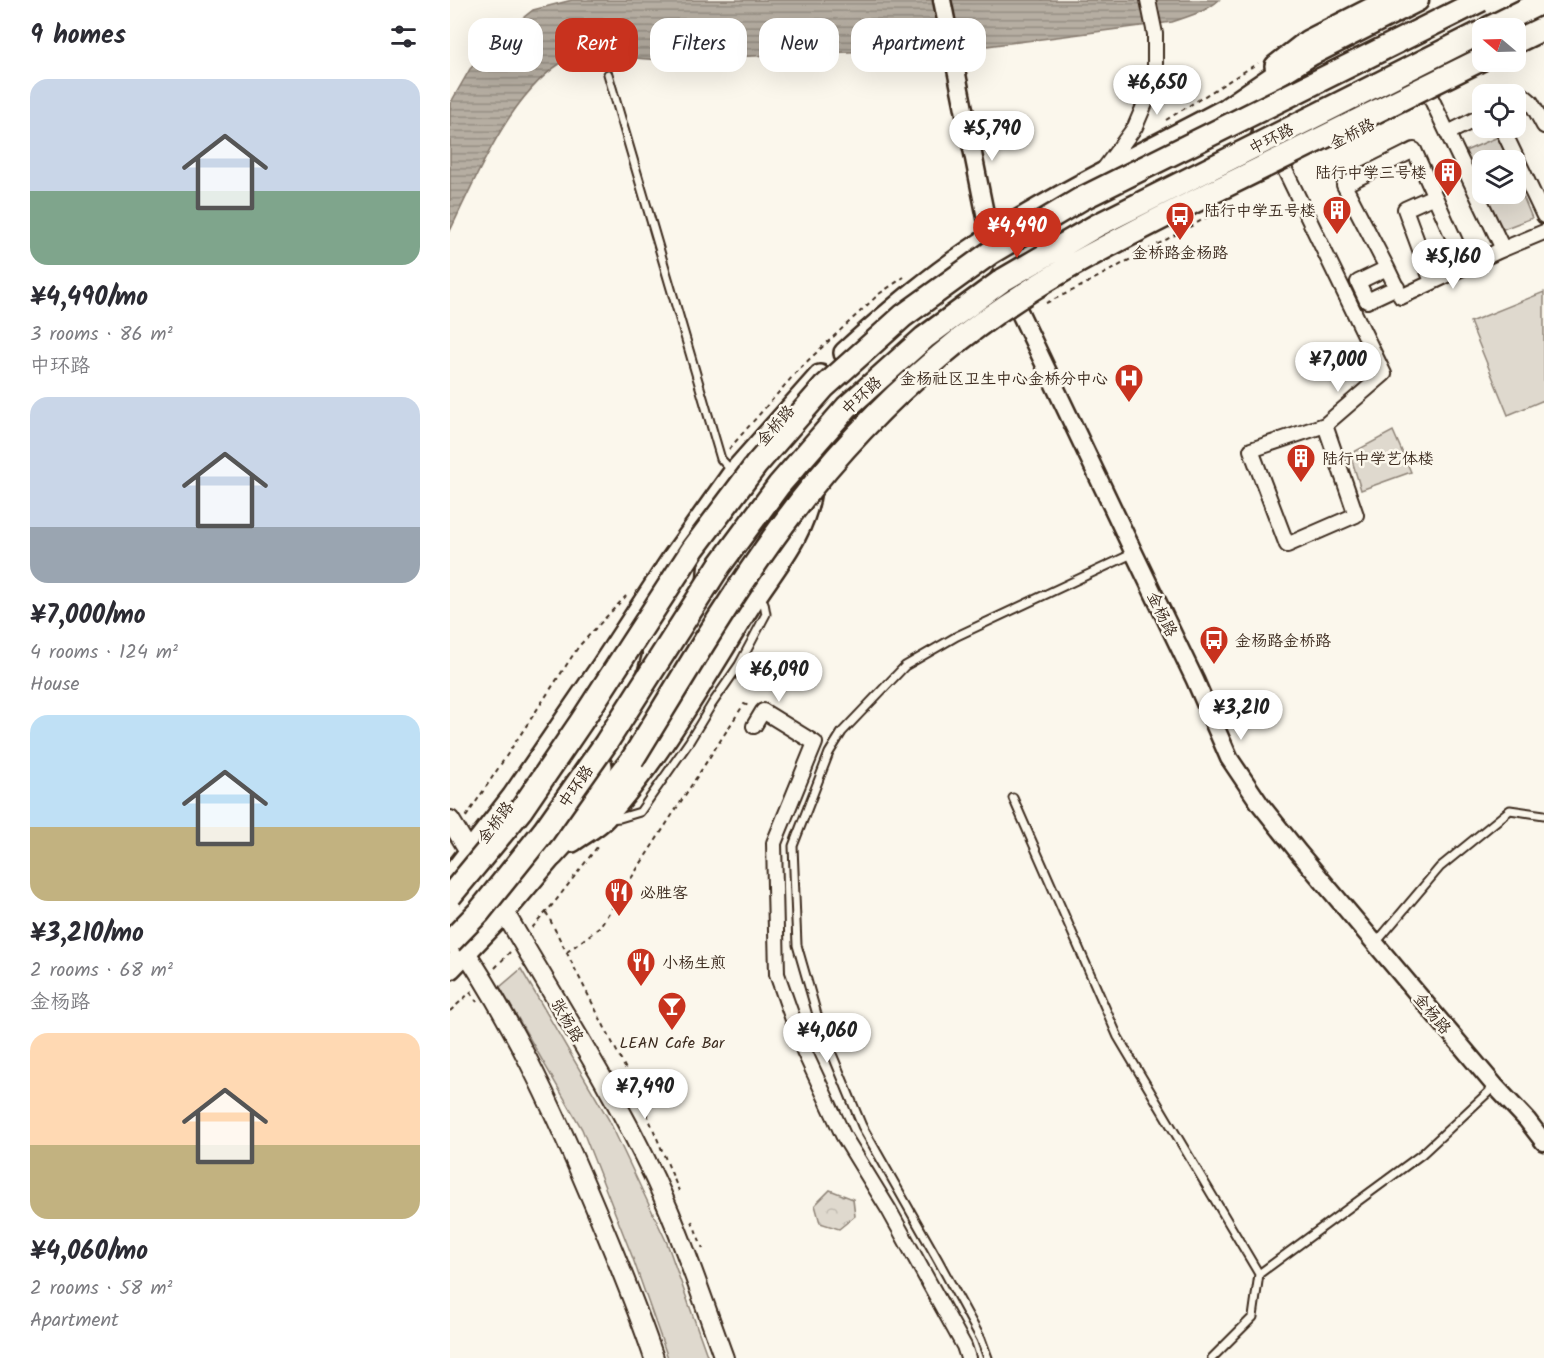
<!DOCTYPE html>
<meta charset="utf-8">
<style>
:root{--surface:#fff;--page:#f7f7f7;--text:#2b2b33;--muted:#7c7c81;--accent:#c8321e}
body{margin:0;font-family:Kalam,"LXGW WenKai TC",sans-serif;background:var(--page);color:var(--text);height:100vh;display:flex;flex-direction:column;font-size:22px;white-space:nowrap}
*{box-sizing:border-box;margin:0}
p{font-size:20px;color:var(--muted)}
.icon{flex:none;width:33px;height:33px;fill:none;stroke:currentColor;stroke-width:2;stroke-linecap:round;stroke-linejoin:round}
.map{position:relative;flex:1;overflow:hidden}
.details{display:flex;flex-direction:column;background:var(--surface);width:450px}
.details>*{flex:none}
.hud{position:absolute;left:18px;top:18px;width:570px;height:54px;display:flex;gap:12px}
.needle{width:39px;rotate:289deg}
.buttons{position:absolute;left:1022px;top:18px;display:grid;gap:12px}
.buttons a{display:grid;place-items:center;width:54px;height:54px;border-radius:12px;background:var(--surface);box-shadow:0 6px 24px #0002;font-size:30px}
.price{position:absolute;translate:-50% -51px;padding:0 14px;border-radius:21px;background:#fff;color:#222;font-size:20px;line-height:39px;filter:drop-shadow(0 2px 3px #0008)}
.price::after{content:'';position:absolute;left:50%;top:36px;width:18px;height:14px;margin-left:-9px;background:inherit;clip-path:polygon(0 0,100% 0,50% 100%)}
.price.selected{background:var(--accent);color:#fff}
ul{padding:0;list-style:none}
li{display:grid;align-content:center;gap:12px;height:318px;padding:0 30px}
li span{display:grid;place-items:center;height:186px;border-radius:18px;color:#555}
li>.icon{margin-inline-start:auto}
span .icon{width:108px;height:108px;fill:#fffc;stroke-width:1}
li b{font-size:26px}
h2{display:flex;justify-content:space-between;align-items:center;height:72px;padding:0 30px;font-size:26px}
.chip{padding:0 21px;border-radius:18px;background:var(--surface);box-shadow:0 6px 24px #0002;font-size:21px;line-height:54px}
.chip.selected{background:var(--accent);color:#fff}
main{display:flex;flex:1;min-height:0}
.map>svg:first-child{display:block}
</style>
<main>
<section class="details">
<h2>9 homes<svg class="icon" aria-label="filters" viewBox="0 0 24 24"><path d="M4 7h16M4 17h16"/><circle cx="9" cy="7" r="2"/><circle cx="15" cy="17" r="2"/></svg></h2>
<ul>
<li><span style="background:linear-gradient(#c9d6e8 60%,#7fa58c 0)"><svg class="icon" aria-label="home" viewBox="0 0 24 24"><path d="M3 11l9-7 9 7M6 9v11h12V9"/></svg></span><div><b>¥4,490/mo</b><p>3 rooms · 86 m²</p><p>中环路</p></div></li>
<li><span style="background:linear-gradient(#c9d6e8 70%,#9aa5b1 0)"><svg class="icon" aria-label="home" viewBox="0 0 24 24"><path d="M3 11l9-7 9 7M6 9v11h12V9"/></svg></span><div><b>¥7,000/mo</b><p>4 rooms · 124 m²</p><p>House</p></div></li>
<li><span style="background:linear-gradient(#bfe0f5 60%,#c2b280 0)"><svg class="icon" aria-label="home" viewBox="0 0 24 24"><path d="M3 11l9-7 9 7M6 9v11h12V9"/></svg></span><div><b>¥3,210/mo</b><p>2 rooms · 68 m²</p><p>金杨路</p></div></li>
<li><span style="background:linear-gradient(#ffd9b3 60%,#c2b280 0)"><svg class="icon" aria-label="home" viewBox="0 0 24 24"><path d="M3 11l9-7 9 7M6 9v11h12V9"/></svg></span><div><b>¥4,060/mo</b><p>2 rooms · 58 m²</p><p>Apartment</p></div></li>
</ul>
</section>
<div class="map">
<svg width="1094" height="1358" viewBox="0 0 1094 1358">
<defs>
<pattern id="park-crowns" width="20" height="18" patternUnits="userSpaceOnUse" patternTransform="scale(1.5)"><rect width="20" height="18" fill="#dfd9ce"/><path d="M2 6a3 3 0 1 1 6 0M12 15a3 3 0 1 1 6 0" fill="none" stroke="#c0bab0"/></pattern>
<pattern id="water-rules" width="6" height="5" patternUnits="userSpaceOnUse" patternTransform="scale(1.5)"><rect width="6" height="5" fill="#b6aea2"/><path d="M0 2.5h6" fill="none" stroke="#958e83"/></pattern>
</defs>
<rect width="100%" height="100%" fill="#fbf7ec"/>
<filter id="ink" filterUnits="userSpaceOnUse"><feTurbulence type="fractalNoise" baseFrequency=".0167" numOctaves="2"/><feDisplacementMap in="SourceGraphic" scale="12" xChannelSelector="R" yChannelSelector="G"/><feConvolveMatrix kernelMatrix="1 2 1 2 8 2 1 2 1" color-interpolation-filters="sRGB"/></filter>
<g filter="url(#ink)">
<path fill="#dfd9ce" stroke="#8d8276" stroke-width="1.5" d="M 1048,137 L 1058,160 L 1032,160 L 1032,194 L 1065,194 L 1065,177 L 1082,218 L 1048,231 L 1013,152 Z
M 1094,292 L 1094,400 L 1058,415 L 1020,322 Z
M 943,431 L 961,472 L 911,490 L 900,454 Z
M 71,969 L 159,1120 L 217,1243 L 258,1358 L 218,1358 L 182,1256 L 132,1129 L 50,987 Z"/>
<path fill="url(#park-crowns)" stroke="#8d8276" stroke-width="1.5" d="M 380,1190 L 403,1199 L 405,1216 L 389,1229 L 370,1223 L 365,1205 Z"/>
<path fill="url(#water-rules)" stroke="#85796d" stroke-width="1.5" d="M 122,0 L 769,0 C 756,12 739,16 722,22 L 537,46 L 209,60 C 202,59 194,59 186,58 C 167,55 147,47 127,53 C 122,55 116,60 111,63 C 60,95 26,177 0,231 L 0,104 L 20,69 L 50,36 L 83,10 Z"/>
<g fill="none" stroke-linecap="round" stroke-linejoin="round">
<g stroke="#3b2a1e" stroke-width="11">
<path id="service" d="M 158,74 L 271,459 L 282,471
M 563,798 L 668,1037 L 809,1274
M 158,819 L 170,818 L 190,812 L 239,742 L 262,704 L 289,665 L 316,614 L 314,603 L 310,597
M 925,944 L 990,867 L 1060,810 L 1094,815
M 538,1358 L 531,1339 L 488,1260 L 412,1126 L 370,1025 L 347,945 L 343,846 L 379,753 L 392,732 L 455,666 L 507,636 L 684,553
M 762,1358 L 803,1317 L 809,1274 L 972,1154 L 1045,1086"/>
</g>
<g stroke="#3b2a1e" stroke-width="18">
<path id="minor" d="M 1065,100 L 1074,96 L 1081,102 L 1094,126
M 1052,128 L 1094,216
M 998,133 L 1032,116
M 834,168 L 934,374 L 875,425 L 906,515 L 837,545 L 801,450 L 875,425
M 654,169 L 685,127 L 705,80 L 705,34 L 698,0
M 1046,252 L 1094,232
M 937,268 L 951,297 L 1023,263
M 982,282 L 955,209 L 984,196
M 947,287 L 917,301 L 908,282 L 937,268 L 894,185 L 964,150 L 1016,266 L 1053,249 L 979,94
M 304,726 L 313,711 L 365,743 L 324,843 L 327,974 L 354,1051 L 393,1135 L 439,1210 L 514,1346 L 518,1358"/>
</g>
<g stroke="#3b2a1e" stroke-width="21">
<path id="tertiary" d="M 492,0 L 537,223 L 560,292 L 684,553 L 745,680 L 779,758 L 810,804 L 849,853 L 1045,1086 L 1077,1120 L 1094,1142"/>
</g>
<g stroke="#3b2a1e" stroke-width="22">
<path id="secondary" d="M 0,820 L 27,864
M 48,901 C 101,993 160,1083 205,1179 C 232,1237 252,1298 274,1358
M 9,942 C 62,1020 102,1106 139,1193 C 162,1247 185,1302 204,1358"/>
</g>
<g stroke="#3b2a1e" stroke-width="26">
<path id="primary" d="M 826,66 L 858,41 L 939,0
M 560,292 L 563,266 L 575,248 L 640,211 L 751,153 L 790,130
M 395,353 C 441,311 489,270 542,237 C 618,189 700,150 779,108 L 797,104
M 341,446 L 387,395 L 462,327 L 520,283 L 535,261 L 537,255
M 316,517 L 410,415 L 433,394
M 258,585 L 260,560 L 265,547 L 305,490 L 341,446 L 337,459
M 122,841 C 133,833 147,826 155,817 C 211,755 253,679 297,609 C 320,571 356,534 360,488
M 0,878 L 63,797 L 152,667 L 222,560 L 284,473 L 370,376
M 23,912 L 37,882 L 54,856 L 82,821 L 124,764 L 162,706 L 171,686 L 180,653
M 0,915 L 11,894 L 14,880
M 0,968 L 54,912 L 102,855 L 129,803 L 151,766"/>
</g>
<g stroke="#3b2a1e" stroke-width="27">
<path id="trunk" d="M 1039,28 L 1094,1
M 1065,42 L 1094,28
M 779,108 L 824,77 L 861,54 L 967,0
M 102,855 L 144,809 L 182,760"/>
</g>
<path stroke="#3b2a1e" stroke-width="2" stroke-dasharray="4.5 4.5" stroke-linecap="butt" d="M 716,120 L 808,63
M 596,303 L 626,289 L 765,213
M 279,449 L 350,368 L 429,294 L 454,277
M 16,817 L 129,646 L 176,596
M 96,912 L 189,1095 L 229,1191
M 82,928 L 104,903 L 148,846
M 117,952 L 149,928 L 294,704 L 299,706
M 45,968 L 60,952
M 20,992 L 27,1002
M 0,1011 L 22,991
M 242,1221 L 253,1249"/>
<use href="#service" stroke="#fbf7ec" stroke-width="7"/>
<use href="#minor" stroke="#fbf7ec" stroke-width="14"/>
<use href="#tertiary" stroke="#fbf7ec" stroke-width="16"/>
<use href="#secondary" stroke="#fbf7ec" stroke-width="18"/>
<use href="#primary" stroke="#fbf7ec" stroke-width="21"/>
<use href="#trunk" stroke="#fbf7ec" stroke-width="22"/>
<g stroke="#3b2a1e" stroke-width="27" stroke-linecap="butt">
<path id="trunk-bridge" d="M 182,760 C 230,682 277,601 332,526 C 377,464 431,406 490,356 C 573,285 671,238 767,190 C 856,146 944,102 1032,59
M 0,896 L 71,810 L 131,722 L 243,549 L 306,465 L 374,387 L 453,316 L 540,253 L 631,199 L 1031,0
M 0,942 L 29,912 L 94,831 L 156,743 L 269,566 L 329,485 L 397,407 L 474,338 L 553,280 L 646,226 L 1032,32"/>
</g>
<use href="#trunk-bridge" stroke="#fbf7ec" stroke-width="22"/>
</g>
</g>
<defs>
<g id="building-pin" transform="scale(1.5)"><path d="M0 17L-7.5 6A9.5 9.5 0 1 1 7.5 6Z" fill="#c8321e" stroke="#fbf7ec"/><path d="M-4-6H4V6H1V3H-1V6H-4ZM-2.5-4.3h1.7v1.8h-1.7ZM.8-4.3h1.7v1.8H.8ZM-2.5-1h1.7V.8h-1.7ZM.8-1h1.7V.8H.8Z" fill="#fff"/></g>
<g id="bus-pin" transform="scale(1.5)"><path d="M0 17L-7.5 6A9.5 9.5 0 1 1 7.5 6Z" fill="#c8321e" stroke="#fbf7ec"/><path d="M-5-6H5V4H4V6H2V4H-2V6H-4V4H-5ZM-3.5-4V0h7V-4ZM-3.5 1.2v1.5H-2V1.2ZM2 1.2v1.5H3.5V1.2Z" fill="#fff"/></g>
<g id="hospital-pin" transform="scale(1.5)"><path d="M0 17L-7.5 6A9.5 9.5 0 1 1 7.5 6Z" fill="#c8321e" stroke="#fbf7ec"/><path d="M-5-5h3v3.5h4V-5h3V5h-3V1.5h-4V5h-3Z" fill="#fff"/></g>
<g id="restaurant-pin" transform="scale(1.5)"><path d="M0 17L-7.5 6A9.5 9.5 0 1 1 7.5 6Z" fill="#c8321e" stroke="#fbf7ec"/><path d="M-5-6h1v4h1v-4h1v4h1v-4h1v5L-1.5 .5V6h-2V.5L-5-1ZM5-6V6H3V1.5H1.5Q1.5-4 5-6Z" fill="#fff"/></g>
<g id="bar-pin" transform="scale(1.5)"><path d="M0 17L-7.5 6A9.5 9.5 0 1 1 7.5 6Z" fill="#c8321e" stroke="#fbf7ec"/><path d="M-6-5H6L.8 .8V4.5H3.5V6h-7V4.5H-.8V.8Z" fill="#fff"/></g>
</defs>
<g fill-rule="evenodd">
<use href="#building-pin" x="998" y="172"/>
<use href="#building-pin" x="887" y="210"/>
<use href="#bus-pin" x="730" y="216"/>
<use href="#hospital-pin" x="679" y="378"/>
<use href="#building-pin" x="851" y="458"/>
<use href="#bus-pin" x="764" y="640"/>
<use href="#restaurant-pin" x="169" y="892"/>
<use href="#restaurant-pin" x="191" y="962"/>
<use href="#bar-pin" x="222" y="1006"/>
</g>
<g text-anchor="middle" stroke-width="5" stroke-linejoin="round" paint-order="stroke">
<g font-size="16" fill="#3b2a1e" stroke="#fbf7ec">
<text transform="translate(902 133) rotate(-27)" y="6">金桥路</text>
<text transform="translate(821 138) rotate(-27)" y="6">中环路</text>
<text transform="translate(411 395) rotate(-43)" y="6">中环路</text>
<text transform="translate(325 425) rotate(-49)" y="6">金桥路</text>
<text transform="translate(713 614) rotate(64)" y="6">金杨路</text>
<text transform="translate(125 786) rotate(-55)" y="6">中环路</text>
<text transform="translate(45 822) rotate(-53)" y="6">金桥路</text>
<text transform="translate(983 1013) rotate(50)" y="6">金杨路</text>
<text transform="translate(118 1020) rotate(60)" y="6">张杨路</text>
</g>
<g font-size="16" fill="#3b2a1e" stroke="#fbf7ec" text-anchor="start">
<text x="977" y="178" text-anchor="end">陆行中学三号楼</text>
<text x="866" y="216" text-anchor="end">陆行中学五号楼</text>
<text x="730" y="258" text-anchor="middle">金桥路金杨路</text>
<text x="658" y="384" text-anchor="end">金杨社区卫生中心金桥分中心</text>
<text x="872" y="464">陆行中学艺体楼</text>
<text x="785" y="646">金杨路金桥路</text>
<text x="190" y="898">必胜客</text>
<text x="212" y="968">小杨生煎</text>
<text x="222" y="1048" text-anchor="middle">LEAN Cafe Bar</text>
</g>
</g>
</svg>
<div class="buttons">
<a><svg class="needle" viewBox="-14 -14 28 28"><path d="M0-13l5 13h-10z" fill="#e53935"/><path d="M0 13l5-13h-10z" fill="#7c7c81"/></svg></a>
<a><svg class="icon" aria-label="locate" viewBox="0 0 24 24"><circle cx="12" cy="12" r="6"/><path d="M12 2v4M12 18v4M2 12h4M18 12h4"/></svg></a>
<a><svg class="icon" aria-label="layers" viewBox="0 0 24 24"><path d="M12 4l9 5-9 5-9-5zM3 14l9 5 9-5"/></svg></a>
</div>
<b class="price" style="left:707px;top:116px">¥6,650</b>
<b class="price" style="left:542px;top:162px">¥5,790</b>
<b class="price selected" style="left:567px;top:259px">¥4,490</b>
<b class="price" style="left:1003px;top:290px">¥5,160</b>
<b class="price" style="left:888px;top:393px">¥7,000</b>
<b class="price" style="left:329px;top:703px">¥6,090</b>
<b class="price" style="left:791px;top:741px">¥3,210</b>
<b class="price" style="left:377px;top:1064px">¥4,060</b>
<b class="price" style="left:195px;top:1120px">¥7,490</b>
<div class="hud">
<a class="chip">Buy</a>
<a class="chip selected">Rent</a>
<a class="chip">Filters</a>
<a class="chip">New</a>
<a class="chip">Apartment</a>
</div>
</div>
</main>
